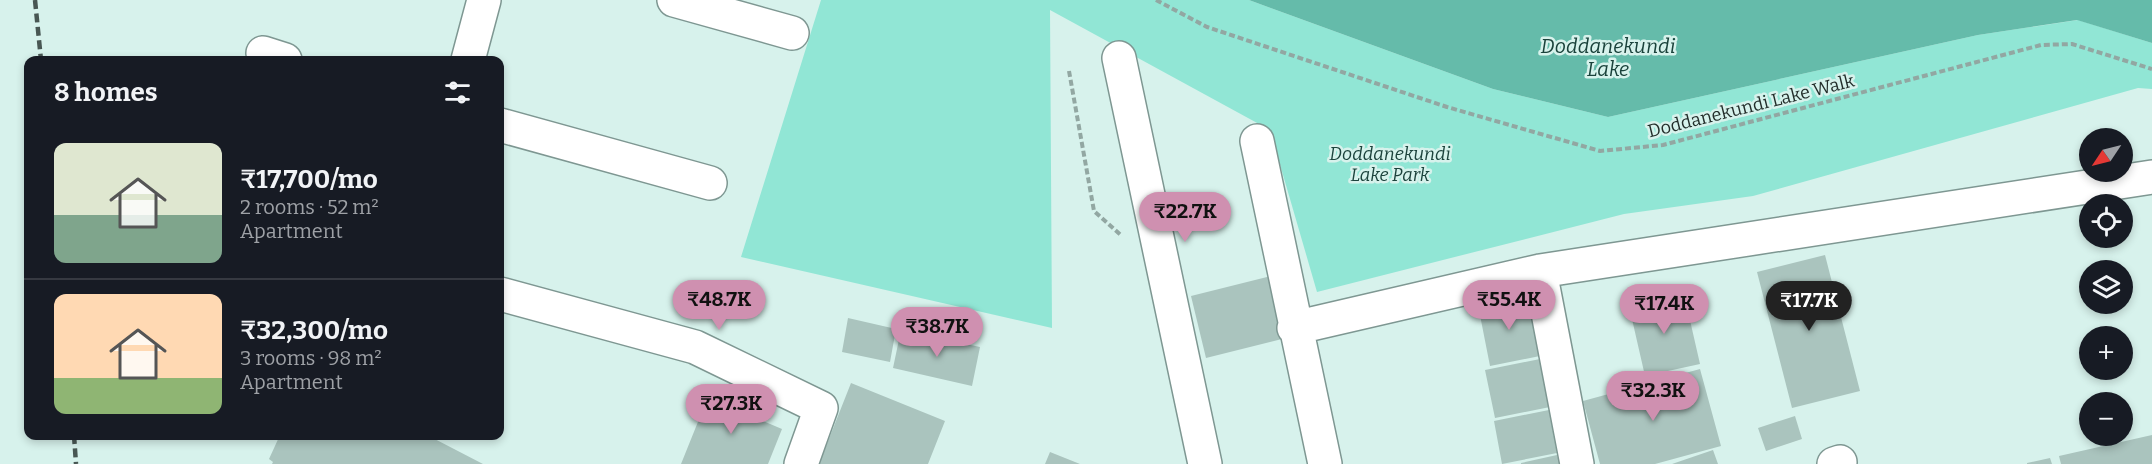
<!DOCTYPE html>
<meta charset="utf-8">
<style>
:root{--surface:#171b24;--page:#242831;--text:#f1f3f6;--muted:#9ea1a6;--line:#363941;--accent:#cf90b0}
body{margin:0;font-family:Bitter,serif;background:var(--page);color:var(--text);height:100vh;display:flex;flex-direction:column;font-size:22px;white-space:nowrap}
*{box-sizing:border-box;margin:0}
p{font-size:20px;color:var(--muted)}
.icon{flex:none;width:33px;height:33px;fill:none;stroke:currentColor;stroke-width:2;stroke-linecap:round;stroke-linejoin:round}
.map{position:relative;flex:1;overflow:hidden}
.details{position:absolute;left:24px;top:56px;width:480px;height:384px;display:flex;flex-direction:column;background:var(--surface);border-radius:12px;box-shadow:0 3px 9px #0003}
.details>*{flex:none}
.needle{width:39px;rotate:235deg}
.tools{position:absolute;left:2079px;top:128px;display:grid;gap:12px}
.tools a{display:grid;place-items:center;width:54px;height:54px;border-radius:50%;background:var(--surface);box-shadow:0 3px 9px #0003;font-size:30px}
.price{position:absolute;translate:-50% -51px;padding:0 14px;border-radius:21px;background:var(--accent);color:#111;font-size:20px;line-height:39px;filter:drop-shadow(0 2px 3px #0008)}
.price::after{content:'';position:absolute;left:50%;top:36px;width:18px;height:14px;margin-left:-9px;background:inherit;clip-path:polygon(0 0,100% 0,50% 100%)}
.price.selected{background:#222;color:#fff}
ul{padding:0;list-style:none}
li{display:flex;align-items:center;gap:18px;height:150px;padding:0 30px}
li+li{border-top:2px solid var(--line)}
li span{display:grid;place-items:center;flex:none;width:168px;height:120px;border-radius:12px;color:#555}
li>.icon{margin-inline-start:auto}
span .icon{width:72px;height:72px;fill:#fffc;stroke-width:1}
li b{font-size:26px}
h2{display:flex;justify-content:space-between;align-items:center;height:72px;padding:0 30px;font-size:26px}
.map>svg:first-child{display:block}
</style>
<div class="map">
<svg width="2152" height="464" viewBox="0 0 2152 464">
<rect width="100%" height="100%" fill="#d7f2ec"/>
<path fill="#91e6d5" d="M 821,0 L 1249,0 L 1493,89 L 1608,117 L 1978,35 L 2078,20 L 2152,43 L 2152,89 L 2138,88 L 1753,196 L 1624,214 L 1317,292 L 1270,130 L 1050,10 L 1052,328 L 741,257 Z"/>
<path fill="#65bbaa" d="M 1249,0 L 2152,0 L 2152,43 L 2077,20 L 1978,35 L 1608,117 L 1493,89 Z"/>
<path fill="#aac4be" d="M 1825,255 L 1860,391 L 1792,408 L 1757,272 Z
M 1271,276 L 1286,338 L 1206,358 L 1191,296 Z
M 1684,294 L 1700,364 L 1645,376 L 1629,306 Z
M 1527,295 L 1540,356 L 1490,366 L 1478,305 Z
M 848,318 L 896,329 L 890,362 L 842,352 Z
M 901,330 L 980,347 L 972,386 L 893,368 Z
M 1540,359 L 1550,407 L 1495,418 L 1485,370 Z
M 1700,369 L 1721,446 L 1655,464 L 1600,464 L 1583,401 Z
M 851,383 L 945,421 L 928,464 L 819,464 Z
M 710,392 L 765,415 L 763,421 L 782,429 L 768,464 L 681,464 Z
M 1549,410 L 1557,453 L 1502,464 L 1494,421 Z
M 1795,416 L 1802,439 L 1766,451 L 1758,428 Z
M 280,435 L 427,435 L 483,464 L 272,464 L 273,462 L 269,459 Z
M 2152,435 L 2152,464 L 2061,464 L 2059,456 Z
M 1713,450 L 1718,464 L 1672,464 Z
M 1050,452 L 1080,464 L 1045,464 Z
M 1557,455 L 1560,464 L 1521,464 L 1521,463 Z
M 2050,458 L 2052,464 L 2027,464 L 2027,463 Z"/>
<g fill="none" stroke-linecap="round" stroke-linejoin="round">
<g stroke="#7e9792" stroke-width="36">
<path id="minor" d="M 674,0 L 792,33
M 263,53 L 285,60
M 1119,58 L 1205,464
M 468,60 L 484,0
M 500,125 L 710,183
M 1257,141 L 1325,464
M 1540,271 L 1577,464
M 500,294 L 695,347 L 821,408 L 801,464
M 1294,328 L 1540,271 L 2152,177
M 1834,464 L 1840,462"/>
</g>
<path stroke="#92a7a2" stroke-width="4" stroke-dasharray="6 3" stroke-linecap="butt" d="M 1156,0 L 1207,27 L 1447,107 L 1600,151 L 1663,145 L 2041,45 L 2072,44 L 2152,69
M 1069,71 L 1094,211 L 1122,236"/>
<use href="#minor" stroke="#fff" stroke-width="33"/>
<path stroke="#485753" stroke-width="4.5" stroke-dasharray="9 4.5" stroke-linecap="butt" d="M 35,0 L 41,60
M 74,435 L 76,464"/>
</g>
<g text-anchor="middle" stroke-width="5" stroke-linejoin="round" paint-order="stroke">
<g font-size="18" fill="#222d2a" stroke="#d7f2ec">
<text transform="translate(1751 106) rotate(-14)" y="6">Doddanekundi Lake Walk</text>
</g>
<g font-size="18" font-style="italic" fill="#1c433c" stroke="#d7f2ec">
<text x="1390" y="160">Doddanekundi<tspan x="1390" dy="21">Lake Park</tspan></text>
</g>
<g font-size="20" font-style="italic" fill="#1a423b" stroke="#d7f2ec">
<text x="1608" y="53">Doddanekundi<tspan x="1608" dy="23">Lake</tspan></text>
</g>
</g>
</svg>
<div class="tools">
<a><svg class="needle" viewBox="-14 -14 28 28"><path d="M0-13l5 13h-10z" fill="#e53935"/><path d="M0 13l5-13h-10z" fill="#9ea1a6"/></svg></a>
<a><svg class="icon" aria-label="locate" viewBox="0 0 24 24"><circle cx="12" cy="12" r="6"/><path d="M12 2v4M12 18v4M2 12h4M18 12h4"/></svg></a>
<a><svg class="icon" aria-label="layers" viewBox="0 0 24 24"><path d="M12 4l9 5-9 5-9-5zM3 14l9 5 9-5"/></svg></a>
<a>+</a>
<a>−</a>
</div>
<b class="price" style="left:1185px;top:243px">₹22.7K</b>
<b class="price" style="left:719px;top:331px">₹48.7K</b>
<b class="price" style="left:1509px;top:331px">₹55.4K</b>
<b class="price selected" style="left:1809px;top:332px">₹17.7K</b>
<b class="price" style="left:1664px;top:335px">₹17.4K</b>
<b class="price" style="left:937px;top:358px">₹38.7K</b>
<b class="price" style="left:1653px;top:422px">₹32.3K</b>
<b class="price" style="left:731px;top:435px">₹27.3K</b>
<section class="details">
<h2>8 homes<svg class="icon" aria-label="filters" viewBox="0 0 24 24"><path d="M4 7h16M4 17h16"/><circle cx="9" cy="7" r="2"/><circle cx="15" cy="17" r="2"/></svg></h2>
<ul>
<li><span style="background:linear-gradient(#dfe7d0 60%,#7fa58c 0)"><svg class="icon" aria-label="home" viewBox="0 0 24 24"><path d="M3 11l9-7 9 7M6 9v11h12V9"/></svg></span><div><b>₹17,700/mo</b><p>2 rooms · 52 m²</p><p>Apartment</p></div></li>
<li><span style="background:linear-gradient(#ffd9b3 70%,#8fb573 0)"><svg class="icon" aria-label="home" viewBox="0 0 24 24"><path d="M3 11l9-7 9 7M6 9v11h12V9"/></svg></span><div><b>₹32,300/mo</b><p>3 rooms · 98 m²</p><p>Apartment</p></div></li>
</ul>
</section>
</div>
